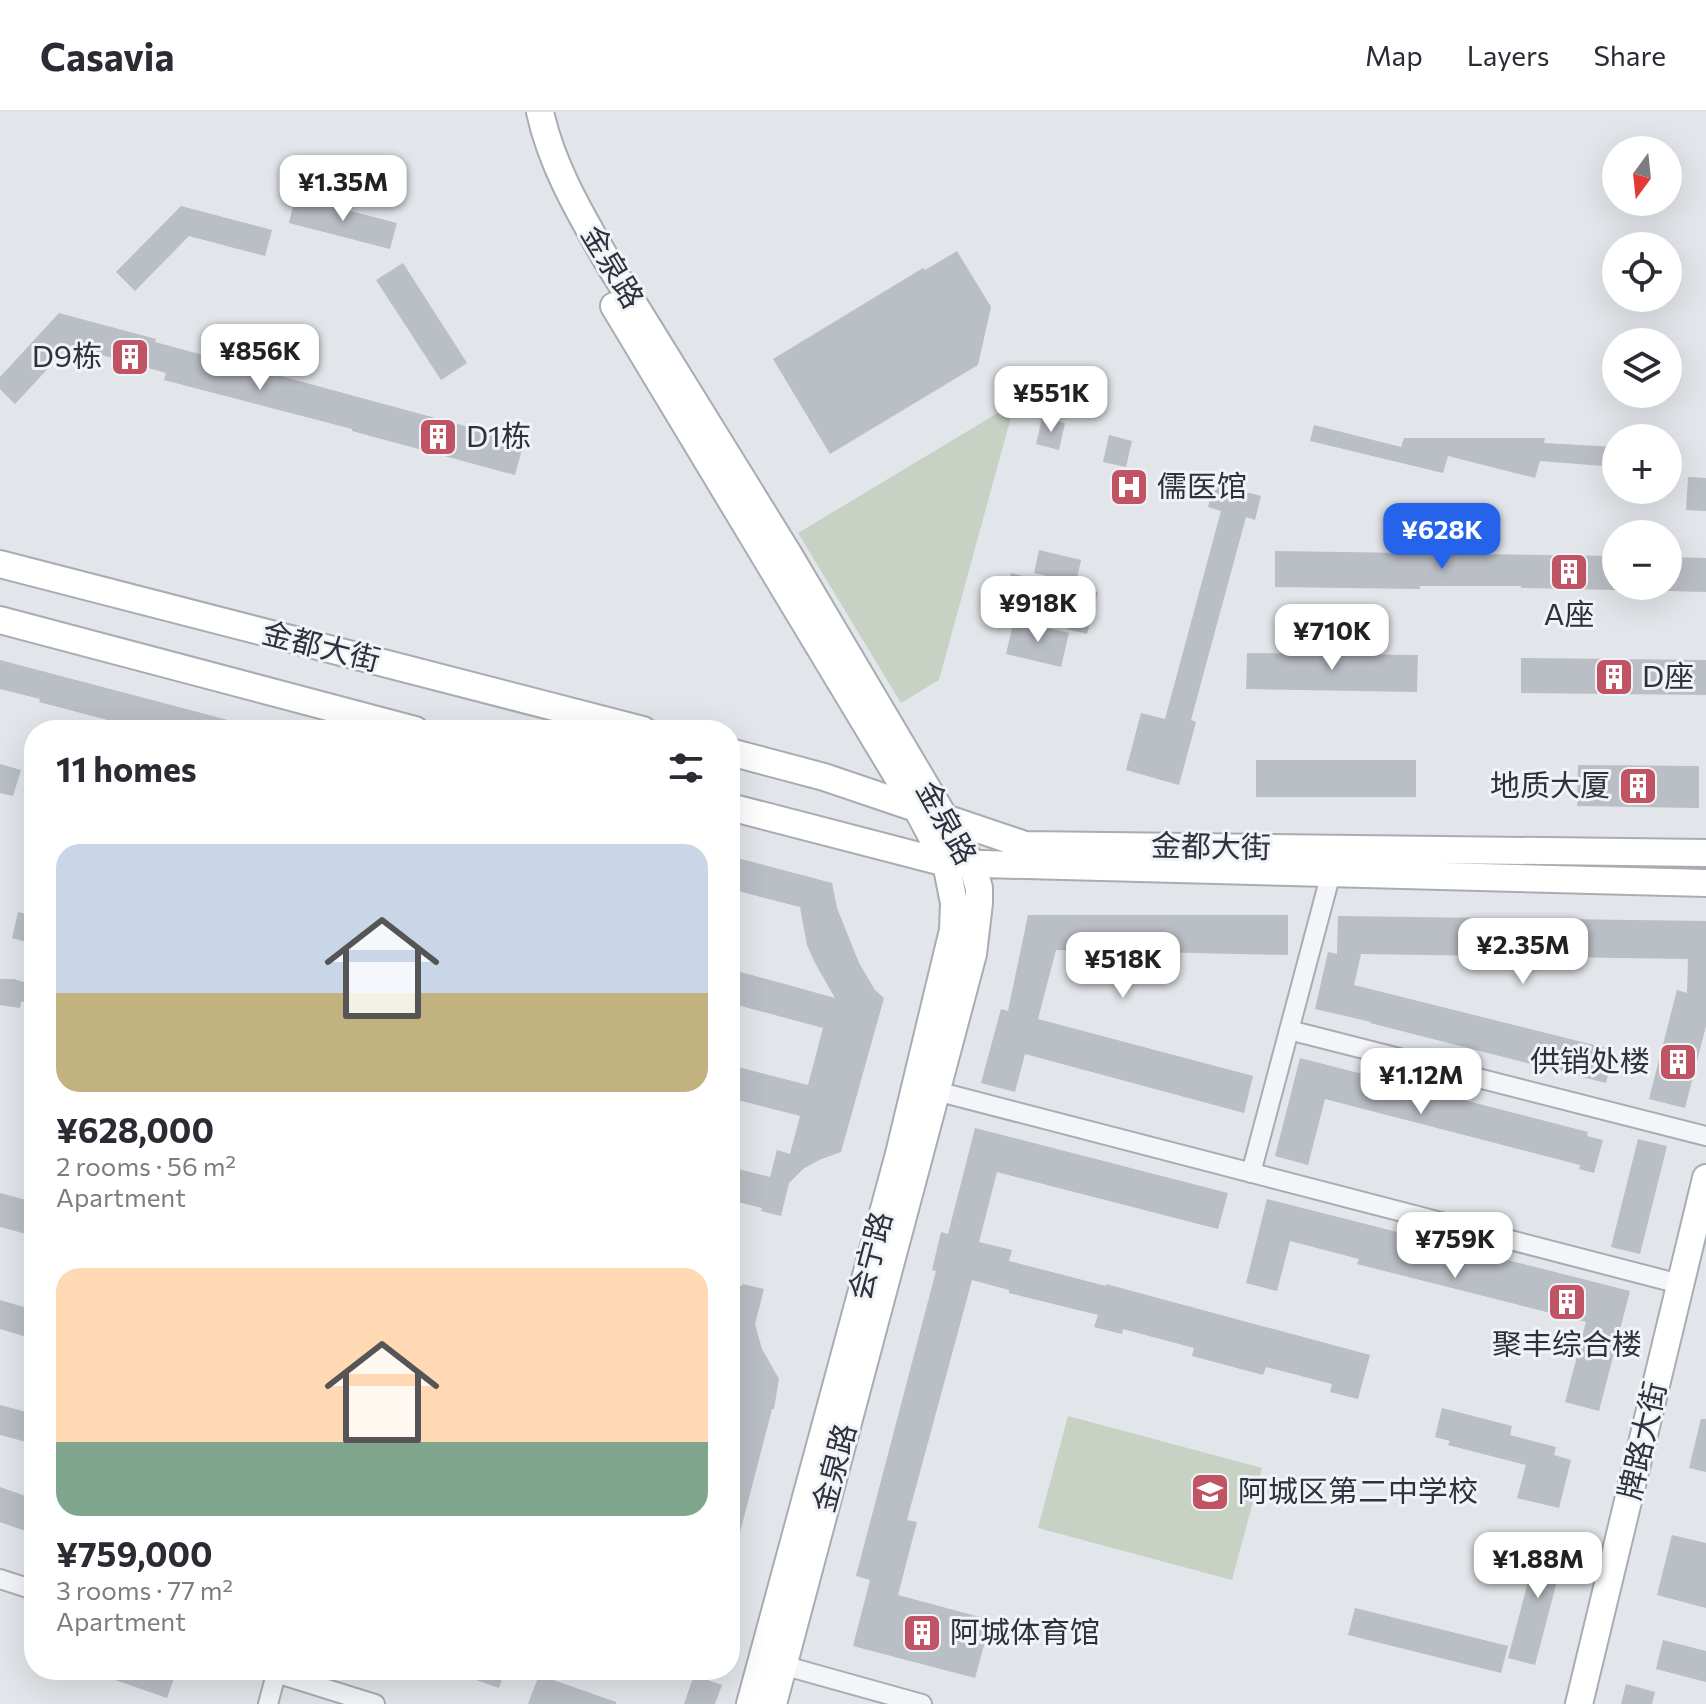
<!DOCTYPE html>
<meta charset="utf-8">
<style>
:root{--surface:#fff;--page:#f7f7f7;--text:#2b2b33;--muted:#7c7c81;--line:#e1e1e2;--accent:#2563eb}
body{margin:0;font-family:Commissioner,"Noto Sans SC",sans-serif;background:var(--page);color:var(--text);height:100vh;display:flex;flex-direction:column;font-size:30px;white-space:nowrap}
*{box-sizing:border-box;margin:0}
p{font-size:26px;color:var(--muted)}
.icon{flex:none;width:44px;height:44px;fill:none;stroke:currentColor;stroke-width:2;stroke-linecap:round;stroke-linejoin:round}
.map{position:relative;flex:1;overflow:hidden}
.drawer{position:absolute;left:24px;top:608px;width:716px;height:960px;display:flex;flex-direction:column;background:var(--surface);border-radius:32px;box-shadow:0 8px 32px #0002}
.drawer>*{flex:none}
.needle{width:52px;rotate:195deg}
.controls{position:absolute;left:1602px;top:24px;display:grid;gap:16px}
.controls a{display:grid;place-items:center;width:80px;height:80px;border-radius:50%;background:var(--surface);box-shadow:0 8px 32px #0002;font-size:40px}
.price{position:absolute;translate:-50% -68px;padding:0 18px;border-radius:16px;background:#fff;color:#222;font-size:26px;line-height:52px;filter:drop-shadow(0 2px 4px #0008)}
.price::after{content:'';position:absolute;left:50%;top:48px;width:24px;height:18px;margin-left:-12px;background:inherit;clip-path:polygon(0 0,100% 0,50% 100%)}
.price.current{background:var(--accent);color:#fff}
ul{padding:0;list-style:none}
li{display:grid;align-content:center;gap:16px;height:424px;padding:0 32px}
li span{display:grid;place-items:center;height:248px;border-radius:24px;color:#555}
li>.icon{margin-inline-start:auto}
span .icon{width:144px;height:144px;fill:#fffc;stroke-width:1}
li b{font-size:34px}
h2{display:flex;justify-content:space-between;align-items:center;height:96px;padding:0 32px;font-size:34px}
header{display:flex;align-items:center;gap:48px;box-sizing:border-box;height:112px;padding:0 40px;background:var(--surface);border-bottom:2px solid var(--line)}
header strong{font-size:38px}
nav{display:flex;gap:44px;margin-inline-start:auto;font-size:28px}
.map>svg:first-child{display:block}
</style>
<header>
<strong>Casavia</strong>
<nav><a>Map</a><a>Layers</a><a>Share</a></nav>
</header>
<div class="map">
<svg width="1706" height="1592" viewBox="0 0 1706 1592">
<rect width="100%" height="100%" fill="#e2e5e9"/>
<path fill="#c7d2c4" d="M 1006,296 L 1011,305 L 939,568 L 901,591 L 798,421 Z
M 1068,1304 L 1262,1356 L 1232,1468 L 1038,1416 Z"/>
<path fill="#babec5" d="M 295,85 L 397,111 L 390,137 L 289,111 Z
M 181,94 L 272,118 L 265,144 L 189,124 L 135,179 L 116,160 Z
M 957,139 L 991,195 L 978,253 L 830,342 L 773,247 L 923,156 L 925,158 Z
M 403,151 L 467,251 L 441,268 L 376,168 Z
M 59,201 L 156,227 L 155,230 L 524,330 L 515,363 L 352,319 L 352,317 L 164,268 L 166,261 L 69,234 L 15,292 L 0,277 L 0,265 Z
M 1042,306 L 1065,311 L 1059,338 L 1036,332 Z
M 1314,313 L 1401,335 L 1404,326 L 1545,326 L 1544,331 L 1616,335 L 1616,355 L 1540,349 L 1535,366 L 1448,344 L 1443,361 L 1310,329 Z
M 1109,323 L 1132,329 L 1126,355 L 1103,350 Z
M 1122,360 L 1142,365 L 1136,389 L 1116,384 Z
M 1688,365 L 1706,366 L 1706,399 L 1686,398 Z
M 1214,372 L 1261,384 L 1255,408 L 1246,405 L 1191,608 L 1196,610 L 1179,673 L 1126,658 L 1141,601 L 1165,607 L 1221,399 L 1208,395 Z
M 1039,438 L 1081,448 L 1076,471 L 1034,461 Z
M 1275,439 L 1616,444 L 1616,478 L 1521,476 L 1521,474 L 1420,474 L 1420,477 L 1275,475 Z
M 1668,445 L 1706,446 L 1706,480 L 1668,479 Z
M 1011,461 L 1031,466 L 1021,507 L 1001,502 Z
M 1077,475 L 1098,480 L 1087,522 L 1067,517 Z
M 1014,508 L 1069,521 L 1061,555 L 1006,542 Z
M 1247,541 L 1418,543 L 1417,580 L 1246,577 Z
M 1521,546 L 1706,548 L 1706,583 L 1521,581 Z
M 0,548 L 247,613 L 247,618 L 146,618 L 39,590 L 40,587 L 0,577 Z
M 1256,648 L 1416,648 L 1416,685 L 1256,685 Z
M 0,652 L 21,658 L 13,684 L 0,681 Z
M 1578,653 L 1699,654 L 1699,696 L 1577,694 Z
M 730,744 L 832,771 L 837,796 L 859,851 L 875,878 L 884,886 L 841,1040 L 819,1048 L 803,1057 L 789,1071 L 781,1104 L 761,1099 L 762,1096 L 730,1088 L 730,1055 L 770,1065 L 777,1038 L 790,1042 L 800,1004 L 730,986 L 730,953 L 808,973 L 823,916 L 730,891 L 730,857 L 835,886 L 815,851 L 807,833 L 800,795 L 730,777 Z
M 18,800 L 34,804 L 34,832 L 12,826 Z
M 1028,803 L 1288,803 L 1288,843 L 1056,838 L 1038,907 L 1253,964 L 1244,1001 L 1025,942 L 1015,980 L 981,971 L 1001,897 L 1008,899 Z
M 1338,804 L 1706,809 L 1706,914 L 1685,996 L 1649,987 L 1677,878 L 1687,881 L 1688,847 L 1361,842 L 1354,873 L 1614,938 L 1606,971 L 1370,911 L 1371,910 L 1315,897 L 1328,840 L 1337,842 Z
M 0,867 L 14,867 L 34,873 L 34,882 L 28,889 L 21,890 L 20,896 L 0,893 Z
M 1300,946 L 1588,1020 L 1587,1024 L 1603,1028 L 1594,1061 L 1579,1057 L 1580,1053 L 1325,987 L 1308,1053 L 1275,1044 Z
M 975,1016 L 1228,1081 L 1218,1117 L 997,1060 L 979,1130 L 1012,1138 L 1009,1149 L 1106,1174 L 1106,1172 L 1370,1243 L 1358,1287 L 1330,1280 L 1332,1272 L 1266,1255 L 1263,1263 L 1192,1244 L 1194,1236 L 1123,1217 L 1122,1222 L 1094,1215 L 1098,1203 L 1009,1181 L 1009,1178 L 972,1168 L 907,1408 L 917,1410 L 898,1483 L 991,1508 L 975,1566 L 853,1534 L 870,1468 L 856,1464 L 936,1159 L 932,1158 L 941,1120 L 948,1122 Z
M 1638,1027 L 1667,1034 L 1640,1142 L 1611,1135 Z
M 0,1081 L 34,1090 L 34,1124 L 0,1115 Z
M 1267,1087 L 1630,1179 L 1599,1299 L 1565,1290 L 1586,1210 L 1357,1152 L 1359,1147 L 1290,1129 L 1277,1179 L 1246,1171 Z
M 730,1171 L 742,1174 L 743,1172 L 764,1177 L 755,1212 L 762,1237 L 779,1267 L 774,1297 L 772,1297 L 735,1440 L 730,1439 L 730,1275 L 740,1235 L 730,1233 L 730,1220 L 734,1204 L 730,1203 Z
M 0,1188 L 34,1198 L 34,1227 L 0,1217 Z
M 0,1293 L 34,1302 L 34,1332 L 0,1323 Z
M 1442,1296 L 1512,1314 L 1510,1323 L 1556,1335 L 1554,1343 L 1571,1348 L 1559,1396 L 1517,1386 L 1526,1353 L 1448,1333 L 1450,1329 L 1435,1325 Z
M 1701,1307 L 1706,1307 L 1706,1360 L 1689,1356 Z
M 0,1375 L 34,1387 L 34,1422 L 0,1410 Z
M 1672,1423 L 1706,1431 L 1706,1496 L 1657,1483 Z
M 1540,1424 L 1567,1431 L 1535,1553 L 1508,1546 Z
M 1355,1496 L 1508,1534 L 1501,1561 L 1348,1523 Z
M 1663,1528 L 1706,1539 L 1706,1570 L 1656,1557 Z
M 93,1558 L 177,1558 L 167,1586 L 92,1560 Z
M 453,1558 L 505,1558 L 499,1576 L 453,1560 Z
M 539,1563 L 616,1590 L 616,1592 L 528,1592 Z
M 694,1563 L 722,1573 L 715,1592 L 684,1592 Z
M 1626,1572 L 1655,1580 L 1652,1592 L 1621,1592 Z"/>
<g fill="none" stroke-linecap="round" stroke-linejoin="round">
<g stroke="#a8acb3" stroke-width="22">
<path id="street" d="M 1289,918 L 1706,1024
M 936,979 L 1680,1172
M 1251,1061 L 1331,761
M 0,1467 L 34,1478
M 775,1551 L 922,1592
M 266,1558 L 375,1592
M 268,1592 L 276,1562"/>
</g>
<g stroke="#a8acb3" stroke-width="30">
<path id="secondary" d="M 540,0 C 552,55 581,103 609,152 L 789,443 L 972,752 L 979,776 L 979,791 L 973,842 L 773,1592
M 614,194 L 917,697 L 946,751 L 954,791 L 953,818 L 899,1042 L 750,1592
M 0,452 L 643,618
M 0,508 L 415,618
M 730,640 L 824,665 L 1025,733 L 1706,741
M 730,695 L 946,751 L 1706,771
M 1579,1592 L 1706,1066"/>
</g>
<use href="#street" stroke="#f4f5f8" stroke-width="18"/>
<use href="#secondary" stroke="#fff" stroke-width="26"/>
</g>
<defs>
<g id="building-square" transform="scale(2)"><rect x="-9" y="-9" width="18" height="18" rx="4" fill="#c15464" stroke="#f1f3f6"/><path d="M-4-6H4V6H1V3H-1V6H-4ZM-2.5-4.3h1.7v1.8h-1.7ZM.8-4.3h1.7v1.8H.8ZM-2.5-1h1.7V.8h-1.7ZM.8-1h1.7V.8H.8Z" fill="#fff"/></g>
<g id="hospital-square" transform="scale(2)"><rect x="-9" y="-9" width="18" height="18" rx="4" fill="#c15464" stroke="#f1f3f6"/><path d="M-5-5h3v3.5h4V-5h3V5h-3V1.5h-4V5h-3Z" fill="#fff"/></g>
<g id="school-square" transform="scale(2)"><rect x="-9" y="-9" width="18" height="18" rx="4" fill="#c15464" stroke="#f1f3f6"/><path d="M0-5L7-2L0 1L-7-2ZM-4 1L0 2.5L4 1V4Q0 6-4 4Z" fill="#fff"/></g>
</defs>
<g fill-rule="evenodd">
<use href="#building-square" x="130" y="245"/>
<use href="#building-square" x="438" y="325"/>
<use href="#hospital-square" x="1129" y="375"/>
<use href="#building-square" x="1569" y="460"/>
<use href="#building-square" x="1614" y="565"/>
<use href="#building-square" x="1638" y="674"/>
<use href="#building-square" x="1678" y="950"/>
<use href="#building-square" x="1567" y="1190"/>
<use href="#school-square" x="1210" y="1380"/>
<use href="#building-square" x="922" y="1521"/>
</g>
<g text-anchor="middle" stroke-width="6" stroke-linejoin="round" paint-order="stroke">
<g font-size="30" fill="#2c333f" stroke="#f1f3f6">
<text transform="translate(612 155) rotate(59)" y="10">金泉路</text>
<text transform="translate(321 535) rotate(14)" y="10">金都大街</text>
<text transform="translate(946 711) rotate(61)" y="10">金泉路</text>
<text transform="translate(1211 735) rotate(1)" y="10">金都大街</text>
<text transform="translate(871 1144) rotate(-75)" y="10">会宁路</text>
<text transform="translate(1643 1329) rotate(-77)" y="10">牌路大街</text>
<text transform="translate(835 1356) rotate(-75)" y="10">金泉路</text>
</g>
<g font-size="30" fill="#2c333f" stroke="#f1f3f6" text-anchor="start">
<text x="102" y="255" text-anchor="end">D9栋</text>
<text x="466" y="335">D1栋</text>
<text x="1157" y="385">儒医馆</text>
<text x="1569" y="513" text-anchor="middle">A座</text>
<text x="1642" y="575">D座</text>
<text x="1610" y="684" text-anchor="end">地质大厦</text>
<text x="1650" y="960" text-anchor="end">供销处楼</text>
<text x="1567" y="1243" text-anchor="middle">聚丰综合楼</text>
<text x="1238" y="1390">阿城区第二中学校</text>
<text x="950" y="1531">阿城体育馆</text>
</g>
</g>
</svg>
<div class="controls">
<a><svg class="needle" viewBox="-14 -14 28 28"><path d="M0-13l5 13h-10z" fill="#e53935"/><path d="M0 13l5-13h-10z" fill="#7c7c81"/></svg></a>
<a><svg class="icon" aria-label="locate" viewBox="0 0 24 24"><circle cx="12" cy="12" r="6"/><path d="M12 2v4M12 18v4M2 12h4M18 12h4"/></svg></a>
<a><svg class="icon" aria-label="layers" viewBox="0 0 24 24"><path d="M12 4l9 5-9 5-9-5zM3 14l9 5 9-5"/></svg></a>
<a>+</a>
<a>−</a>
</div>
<b class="price" style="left:343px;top:111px">¥1.35M</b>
<b class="price" style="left:260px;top:280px">¥856K</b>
<b class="price" style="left:1051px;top:322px">¥551K</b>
<b class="price current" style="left:1442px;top:459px">¥628K</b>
<b class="price" style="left:1038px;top:532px">¥918K</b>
<b class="price" style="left:1332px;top:560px">¥710K</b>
<b class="price" style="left:1523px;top:874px">¥2.35M</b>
<b class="price" style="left:1123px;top:888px">¥518K</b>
<b class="price" style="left:1421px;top:1004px">¥1.12M</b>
<b class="price" style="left:1455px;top:1168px">¥759K</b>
<b class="price" style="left:1538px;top:1488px">¥1.88M</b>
<section class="drawer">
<h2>11 homes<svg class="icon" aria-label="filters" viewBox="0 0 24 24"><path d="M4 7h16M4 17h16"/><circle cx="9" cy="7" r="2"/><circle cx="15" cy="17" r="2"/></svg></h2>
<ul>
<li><span style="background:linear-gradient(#c9d6e8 60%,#c2b280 0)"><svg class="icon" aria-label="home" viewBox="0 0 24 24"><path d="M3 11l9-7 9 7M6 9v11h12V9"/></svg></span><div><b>¥628,000</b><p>2 rooms · 56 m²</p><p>Apartment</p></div></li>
<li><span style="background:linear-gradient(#ffd9b3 70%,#7fa58c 0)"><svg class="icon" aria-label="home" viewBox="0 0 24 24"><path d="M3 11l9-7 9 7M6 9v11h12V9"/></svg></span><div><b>¥759,000</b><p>3 rooms · 77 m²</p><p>Apartment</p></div></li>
</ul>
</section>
</div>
